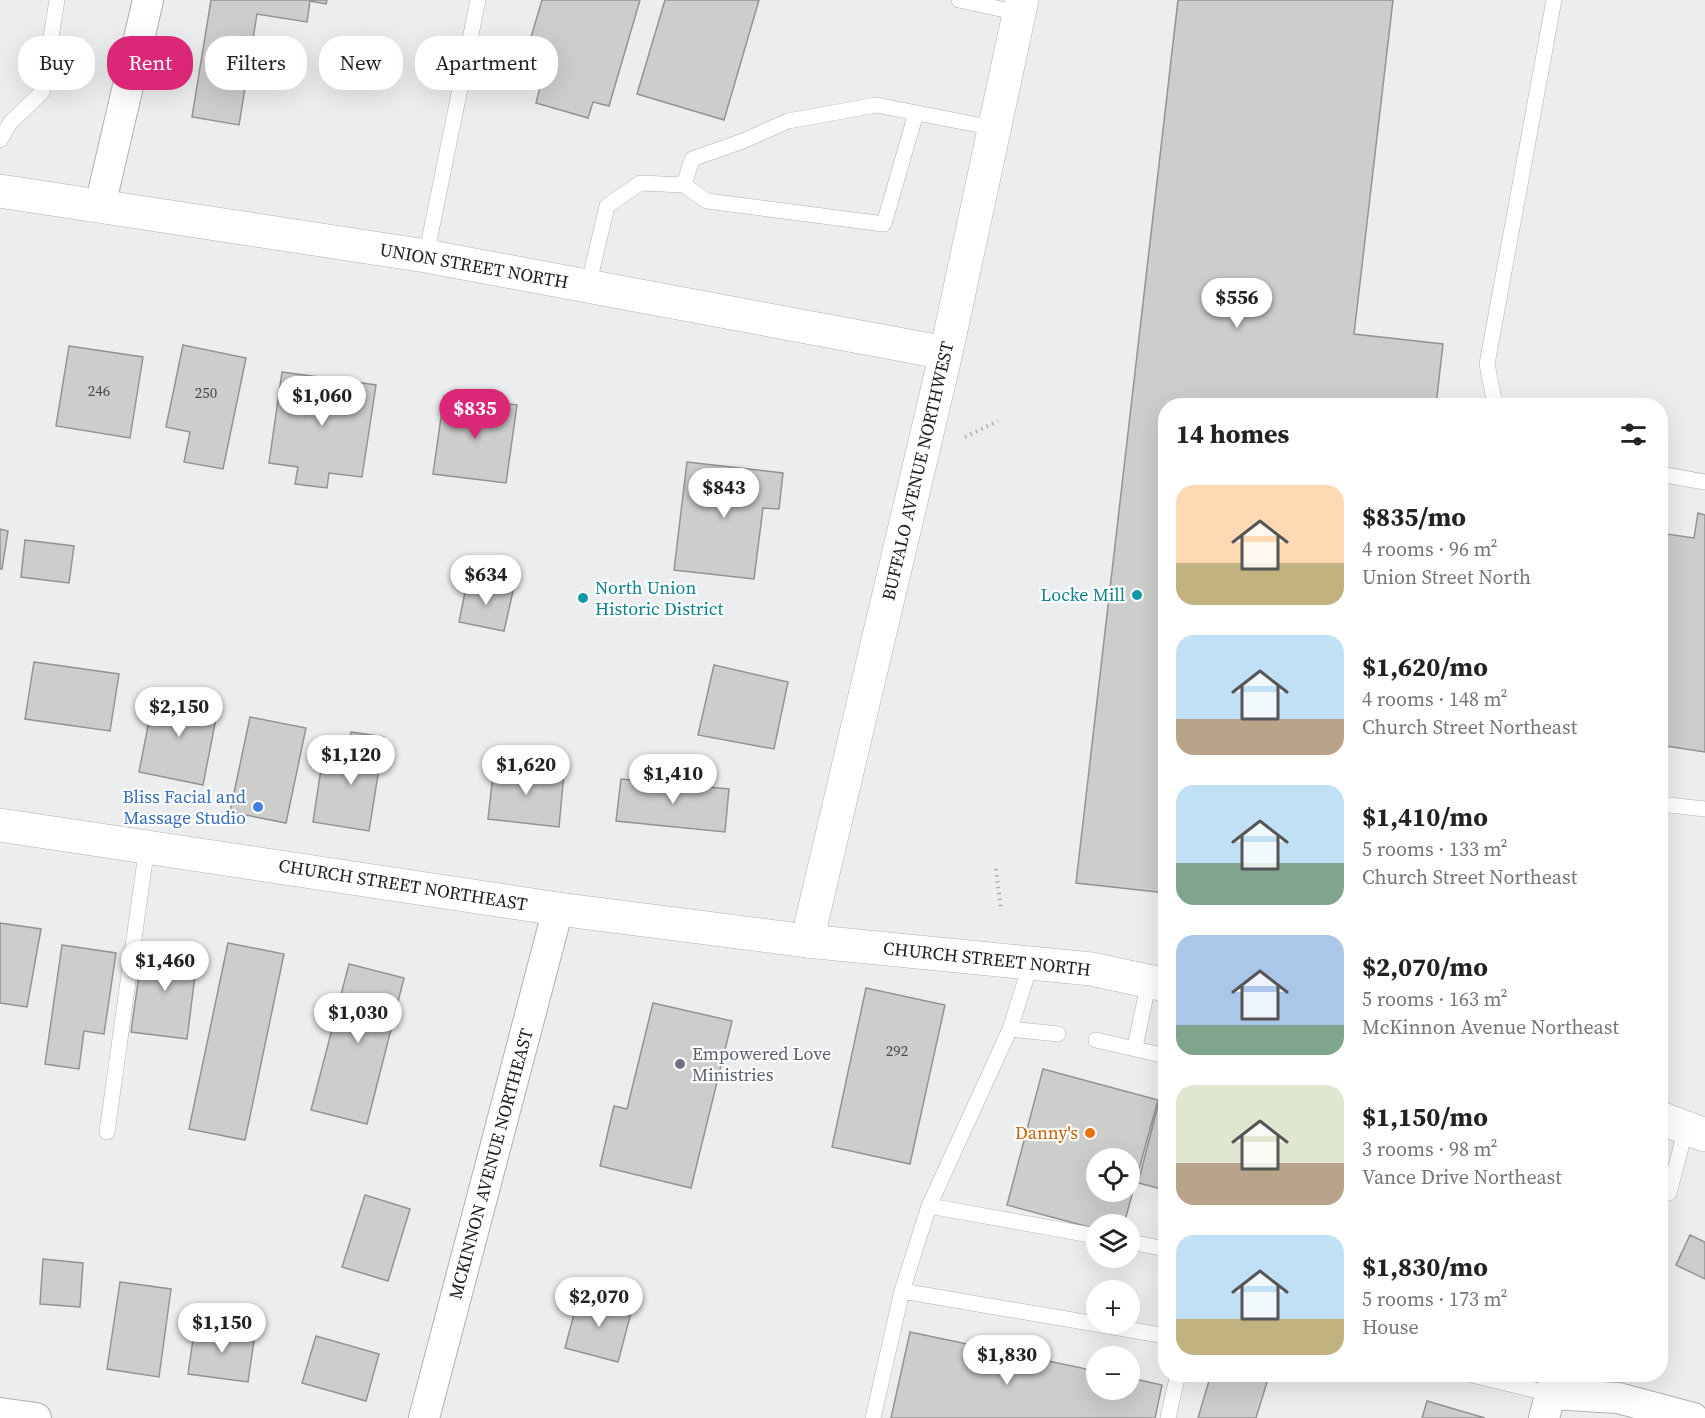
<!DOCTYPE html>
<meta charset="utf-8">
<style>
:root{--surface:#fff;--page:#f6f6f6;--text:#222;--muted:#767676;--accent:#db2777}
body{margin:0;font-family:"Source Serif 4",serif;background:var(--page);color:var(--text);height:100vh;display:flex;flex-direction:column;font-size:22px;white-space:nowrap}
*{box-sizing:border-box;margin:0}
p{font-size:20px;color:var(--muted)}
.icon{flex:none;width:33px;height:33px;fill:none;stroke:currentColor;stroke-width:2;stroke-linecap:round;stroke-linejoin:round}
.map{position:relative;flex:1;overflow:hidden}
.side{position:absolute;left:1158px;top:398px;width:510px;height:984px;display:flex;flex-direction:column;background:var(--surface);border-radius:24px;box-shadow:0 6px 24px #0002}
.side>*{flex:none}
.guide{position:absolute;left:18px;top:36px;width:570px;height:54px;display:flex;gap:12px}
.tools{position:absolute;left:1086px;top:1148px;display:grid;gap:12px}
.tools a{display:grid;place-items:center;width:54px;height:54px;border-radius:50%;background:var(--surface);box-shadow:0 6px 24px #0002;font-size:30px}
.price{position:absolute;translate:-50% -51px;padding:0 14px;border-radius:21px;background:#fff;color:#222;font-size:20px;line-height:39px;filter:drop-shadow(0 2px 3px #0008)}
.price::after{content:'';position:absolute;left:50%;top:36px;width:18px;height:14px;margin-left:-9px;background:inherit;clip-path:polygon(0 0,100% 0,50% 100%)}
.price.active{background:var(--accent);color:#fff}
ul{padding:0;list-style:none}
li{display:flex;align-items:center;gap:18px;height:150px;padding:0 18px}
li span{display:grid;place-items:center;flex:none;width:168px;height:120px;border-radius:18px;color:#555}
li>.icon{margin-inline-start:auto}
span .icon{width:72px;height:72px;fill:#fffc;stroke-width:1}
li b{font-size:26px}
h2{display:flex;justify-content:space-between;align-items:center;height:72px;padding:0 18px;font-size:26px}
.pill{padding:0 21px;border-radius:24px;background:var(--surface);box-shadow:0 6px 24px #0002;font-size:21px;line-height:54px}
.pill.active{background:var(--accent);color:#fff}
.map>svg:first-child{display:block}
</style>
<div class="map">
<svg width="1705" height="1418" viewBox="0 0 1705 1418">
<rect width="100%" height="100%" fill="#ecedee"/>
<path fill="#cdcdcc" stroke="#949393" stroke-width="1.5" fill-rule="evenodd" d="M 211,0 L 327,0 L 326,4 L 310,1 L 307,22 L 257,14 L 239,125 L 192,117 Z
M 542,0 L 640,0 L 609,106 L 593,102 L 588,118 L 536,103 L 540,87 L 518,81 Z
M 665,0 L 759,0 L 724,120 L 637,94 Z
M 1178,0 L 1393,0 L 1354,334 L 1443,344 L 1436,405 L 1166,405 L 1166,893 L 1076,883 Z
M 183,345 L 246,358 L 223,469 L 184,462 L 190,432 L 166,427 Z
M 69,346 L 143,357 L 130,438 L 56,426 Z
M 282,372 L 376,385 L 362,477 L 329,473 L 327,488 L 295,484 L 298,467 L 269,463 Z
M 444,396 L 517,405 L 506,483 L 433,474 Z
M 687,462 L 783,473 L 779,509 L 763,508 L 754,579 L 674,570 Z
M 1698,513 L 1705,515 L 1705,752 L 1660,745 L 1660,533 L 1694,538 Z
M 0,529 L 8,531 L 2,569 L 0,569 Z
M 25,540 L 74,546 L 69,583 L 21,577 Z
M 467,582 L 513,591 L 504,631 L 459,622 Z
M 34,662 L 119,674 L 110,731 L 25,719 Z
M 714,665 L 788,682 L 774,749 L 698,735 Z
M 155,690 L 219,703 L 203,785 L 139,772 Z
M 250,717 L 306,728 L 286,823 L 230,812 Z
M 351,732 L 384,737 L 369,831 L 313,822 L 321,769 L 345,773 Z
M 494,766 L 564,773 L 559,827 L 488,819 Z
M 621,779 L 729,789 L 725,832 L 616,821 Z
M 0,923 L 41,929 L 27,1007 L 0,1003 Z
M 228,943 L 284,954 L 245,1140 L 189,1129 Z
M 62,945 L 116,953 L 104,1034 L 84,1031 L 79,1069 L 45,1064 Z
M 143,946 L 198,952 L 187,1039 L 131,1032 Z
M 349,964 L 404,978 L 367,1124 L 311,1110 Z
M 866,988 L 945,1005 L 910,1164 L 832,1147 Z
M 653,1003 L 732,1021 L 691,1188 L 600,1166 L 614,1106 L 627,1109 Z
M 1043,1069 L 1158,1100 L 1124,1224 L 1096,1224 L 1096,1229 L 1007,1205 ZM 1096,1158 L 1130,1158 L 1130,1191 L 1096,1191 Z
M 1160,1098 L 1166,1099 L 1166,1190 L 1138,1183 Z
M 365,1195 L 410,1209 L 388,1281 L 342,1267 Z
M 1690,1235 L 1705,1242 L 1705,1279 L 1676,1265 Z
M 43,1259 L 83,1263 L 80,1307 L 40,1304 Z
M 120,1282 L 171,1289 L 159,1377 L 107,1369 Z
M 579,1295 L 632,1309 L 618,1362 L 565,1348 Z
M 195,1325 L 255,1333 L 248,1382 L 188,1374 Z
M 910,1332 L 1096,1371 L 1096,1389 L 1130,1389 L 1130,1378 L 1162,1385 L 1155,1418 L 891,1418 Z
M 316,1336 L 379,1354 L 366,1401 L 302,1383 Z
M 1211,1374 L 1239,1374 L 1267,1382 L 1256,1418 L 1198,1418 Z
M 1427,1401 L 1485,1418 L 1422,1418 Z"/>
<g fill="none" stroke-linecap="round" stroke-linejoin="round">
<g stroke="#afb0b1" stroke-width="16">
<path id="service" d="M 959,0 L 1019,13
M 916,113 L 884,224 L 707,201 L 684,185 L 692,159 L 743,141 L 788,121 L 876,105 L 994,128
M 0,140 L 10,123 L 42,92 L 57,0
M 426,256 L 478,0
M 588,287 L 607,206 L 640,183 L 684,185
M 1495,405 L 1487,364 L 1554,0
M 1660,474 L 1705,482
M 1660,804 L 1705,809
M 1010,1029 L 1058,1034
M 1096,1040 L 1166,1056
M 1135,1047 L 1149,981
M 107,1132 L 147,846
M 1660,1196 L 1669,1193 L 1686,1128
M 929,1206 L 1096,1236
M 1130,1242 L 1166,1249
M 902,1291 L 1166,1336
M 1468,1374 L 1551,1394
M 873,1418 L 902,1291 L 929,1206 L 1010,1029 L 1031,963
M 1168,1418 L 1178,1374"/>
</g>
<g stroke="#afb0b1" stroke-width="32">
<path id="minor" d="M 100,206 L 148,0
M 1551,1394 L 1618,1398 L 1693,1418
M 0,1413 L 36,1418
M 424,1418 L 558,909
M 1544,1418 L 1556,1374"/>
</g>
<g stroke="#afb0b1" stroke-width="34">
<path id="tertiary" d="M 0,191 L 426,256 L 946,353
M 807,941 L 946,353 L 1022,0"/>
</g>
<g stroke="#afb0b1" stroke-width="34">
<path id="secondary" d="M 0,825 L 558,909 L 807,941 L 1091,969 L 1166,985
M 1660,1118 L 1705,1135"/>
</g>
<path stroke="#acadae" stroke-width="4" stroke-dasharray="1.5 4.5" stroke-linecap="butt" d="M 965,437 L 998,421
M 996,869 L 1001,910"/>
<use href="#service" stroke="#fff" stroke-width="15"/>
<use href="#minor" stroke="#fff" stroke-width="30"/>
<use href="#tertiary" stroke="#fff" stroke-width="33"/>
<use href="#secondary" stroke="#fff" stroke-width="33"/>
</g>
<g fill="#0f9aa8" stroke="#fff" stroke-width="2">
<circle cx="1137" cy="595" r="6"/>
<circle cx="583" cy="598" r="6"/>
</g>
<circle fill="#3f7fe0" stroke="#fff" stroke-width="2" cx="258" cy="807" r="6"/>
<circle fill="#6b7280" stroke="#fff" stroke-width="2" cx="680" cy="1064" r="6"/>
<circle fill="#e8710a" stroke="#fff" stroke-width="2" cx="1090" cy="1133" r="6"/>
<g text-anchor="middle" stroke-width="4.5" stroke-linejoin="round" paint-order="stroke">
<g font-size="15" fill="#4b4b4b">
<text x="99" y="396">246</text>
<text x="206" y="398">250</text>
<text x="897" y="1056">292</text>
</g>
<g font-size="18" fill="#202020" stroke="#fff">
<text transform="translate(474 266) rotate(10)" y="6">UNION STREET NORTH</text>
<text transform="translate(918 471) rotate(-77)" y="6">BUFFALO AVENUE NORTHWEST</text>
<text transform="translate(403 885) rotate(9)" y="6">CHURCH STREET NORTHEAST</text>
<text transform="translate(987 959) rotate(6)" y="6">CHURCH STREET NORTH</text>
<text transform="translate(491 1164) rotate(-75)" y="6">MCKINNON AVENUE NORTHEAST</text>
</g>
<g font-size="18" fill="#0d838f" stroke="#fff" text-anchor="start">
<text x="595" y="594">North Union<tspan x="595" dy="21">Historic District</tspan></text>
<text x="1125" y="601" text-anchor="end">Locke Mill</text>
</g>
<g font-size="18" fill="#366cbe" stroke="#fff" text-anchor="end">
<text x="246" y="803">Bliss Facial and<tspan x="246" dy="21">Massage Studio</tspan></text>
</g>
<g font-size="18" fill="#5b616d" stroke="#fff" text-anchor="start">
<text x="692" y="1060">Empowered Love<tspan x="692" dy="21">Ministries</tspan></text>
</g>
<g font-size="18" fill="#c56008" stroke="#fff" text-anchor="end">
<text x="1078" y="1139">Danny's</text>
</g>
</g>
</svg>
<div class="tools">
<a><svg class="icon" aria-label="locate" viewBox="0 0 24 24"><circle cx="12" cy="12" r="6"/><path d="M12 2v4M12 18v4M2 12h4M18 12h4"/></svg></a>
<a><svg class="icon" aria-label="layers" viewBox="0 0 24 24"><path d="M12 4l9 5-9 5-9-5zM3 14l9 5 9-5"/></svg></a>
<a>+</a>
<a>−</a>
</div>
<b class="price" style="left:1237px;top:329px">$556</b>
<b class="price" style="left:322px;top:427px">$1,060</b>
<b class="price active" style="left:475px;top:440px">$835</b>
<b class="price" style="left:724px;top:519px">$843</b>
<b class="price" style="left:486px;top:606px">$634</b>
<b class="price" style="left:179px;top:738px">$2,150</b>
<b class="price" style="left:351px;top:786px">$1,120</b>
<b class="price" style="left:526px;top:796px">$1,620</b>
<b class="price" style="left:673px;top:805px">$1,410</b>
<b class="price" style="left:165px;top:992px">$1,460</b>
<b class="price" style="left:358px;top:1044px">$1,030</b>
<b class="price" style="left:599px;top:1328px">$2,070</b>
<b class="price" style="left:222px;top:1354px">$1,150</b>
<b class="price" style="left:1007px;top:1386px">$1,830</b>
<div class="guide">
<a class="pill">Buy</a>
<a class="pill active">Rent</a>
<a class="pill">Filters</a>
<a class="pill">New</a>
<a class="pill">Apartment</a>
</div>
<section class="side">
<h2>14 homes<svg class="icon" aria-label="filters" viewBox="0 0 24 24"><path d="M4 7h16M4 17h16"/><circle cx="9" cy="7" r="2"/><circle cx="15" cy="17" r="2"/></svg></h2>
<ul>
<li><span style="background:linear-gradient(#ffd9b3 65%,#c2b280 0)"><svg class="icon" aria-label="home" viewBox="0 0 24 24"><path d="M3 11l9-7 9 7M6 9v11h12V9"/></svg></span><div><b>$835/mo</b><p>4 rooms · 96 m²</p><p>Union Street North</p></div></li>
<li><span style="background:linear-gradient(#bfe0f5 70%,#b9a48a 0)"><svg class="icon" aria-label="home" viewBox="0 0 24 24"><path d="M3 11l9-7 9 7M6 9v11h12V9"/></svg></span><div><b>$1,620/mo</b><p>4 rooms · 148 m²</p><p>Church Street Northeast</p></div></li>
<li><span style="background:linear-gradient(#bfe0f5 65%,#7fa58c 0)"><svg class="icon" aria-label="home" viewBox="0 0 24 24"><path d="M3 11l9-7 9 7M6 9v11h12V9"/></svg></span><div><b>$1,410/mo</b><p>5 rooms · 133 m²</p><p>Church Street Northeast</p></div></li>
<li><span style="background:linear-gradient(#a9c7e8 75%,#7fa58c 0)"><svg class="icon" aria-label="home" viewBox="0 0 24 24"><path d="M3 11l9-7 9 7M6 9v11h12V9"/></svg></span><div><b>$2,070/mo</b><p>5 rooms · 163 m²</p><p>McKinnon Avenue Northeast</p></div></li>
<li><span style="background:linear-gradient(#dfe7d0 65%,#b9a48a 0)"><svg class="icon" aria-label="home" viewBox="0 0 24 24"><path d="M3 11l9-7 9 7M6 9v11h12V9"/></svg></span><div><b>$1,150/mo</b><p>3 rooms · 98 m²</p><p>Vance Drive Northeast</p></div></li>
<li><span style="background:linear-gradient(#bfe0f5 70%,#c2b280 0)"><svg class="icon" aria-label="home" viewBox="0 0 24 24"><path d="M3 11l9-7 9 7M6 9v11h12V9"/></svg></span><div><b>$1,830/mo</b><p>5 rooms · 173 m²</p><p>House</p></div></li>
</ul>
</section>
</div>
